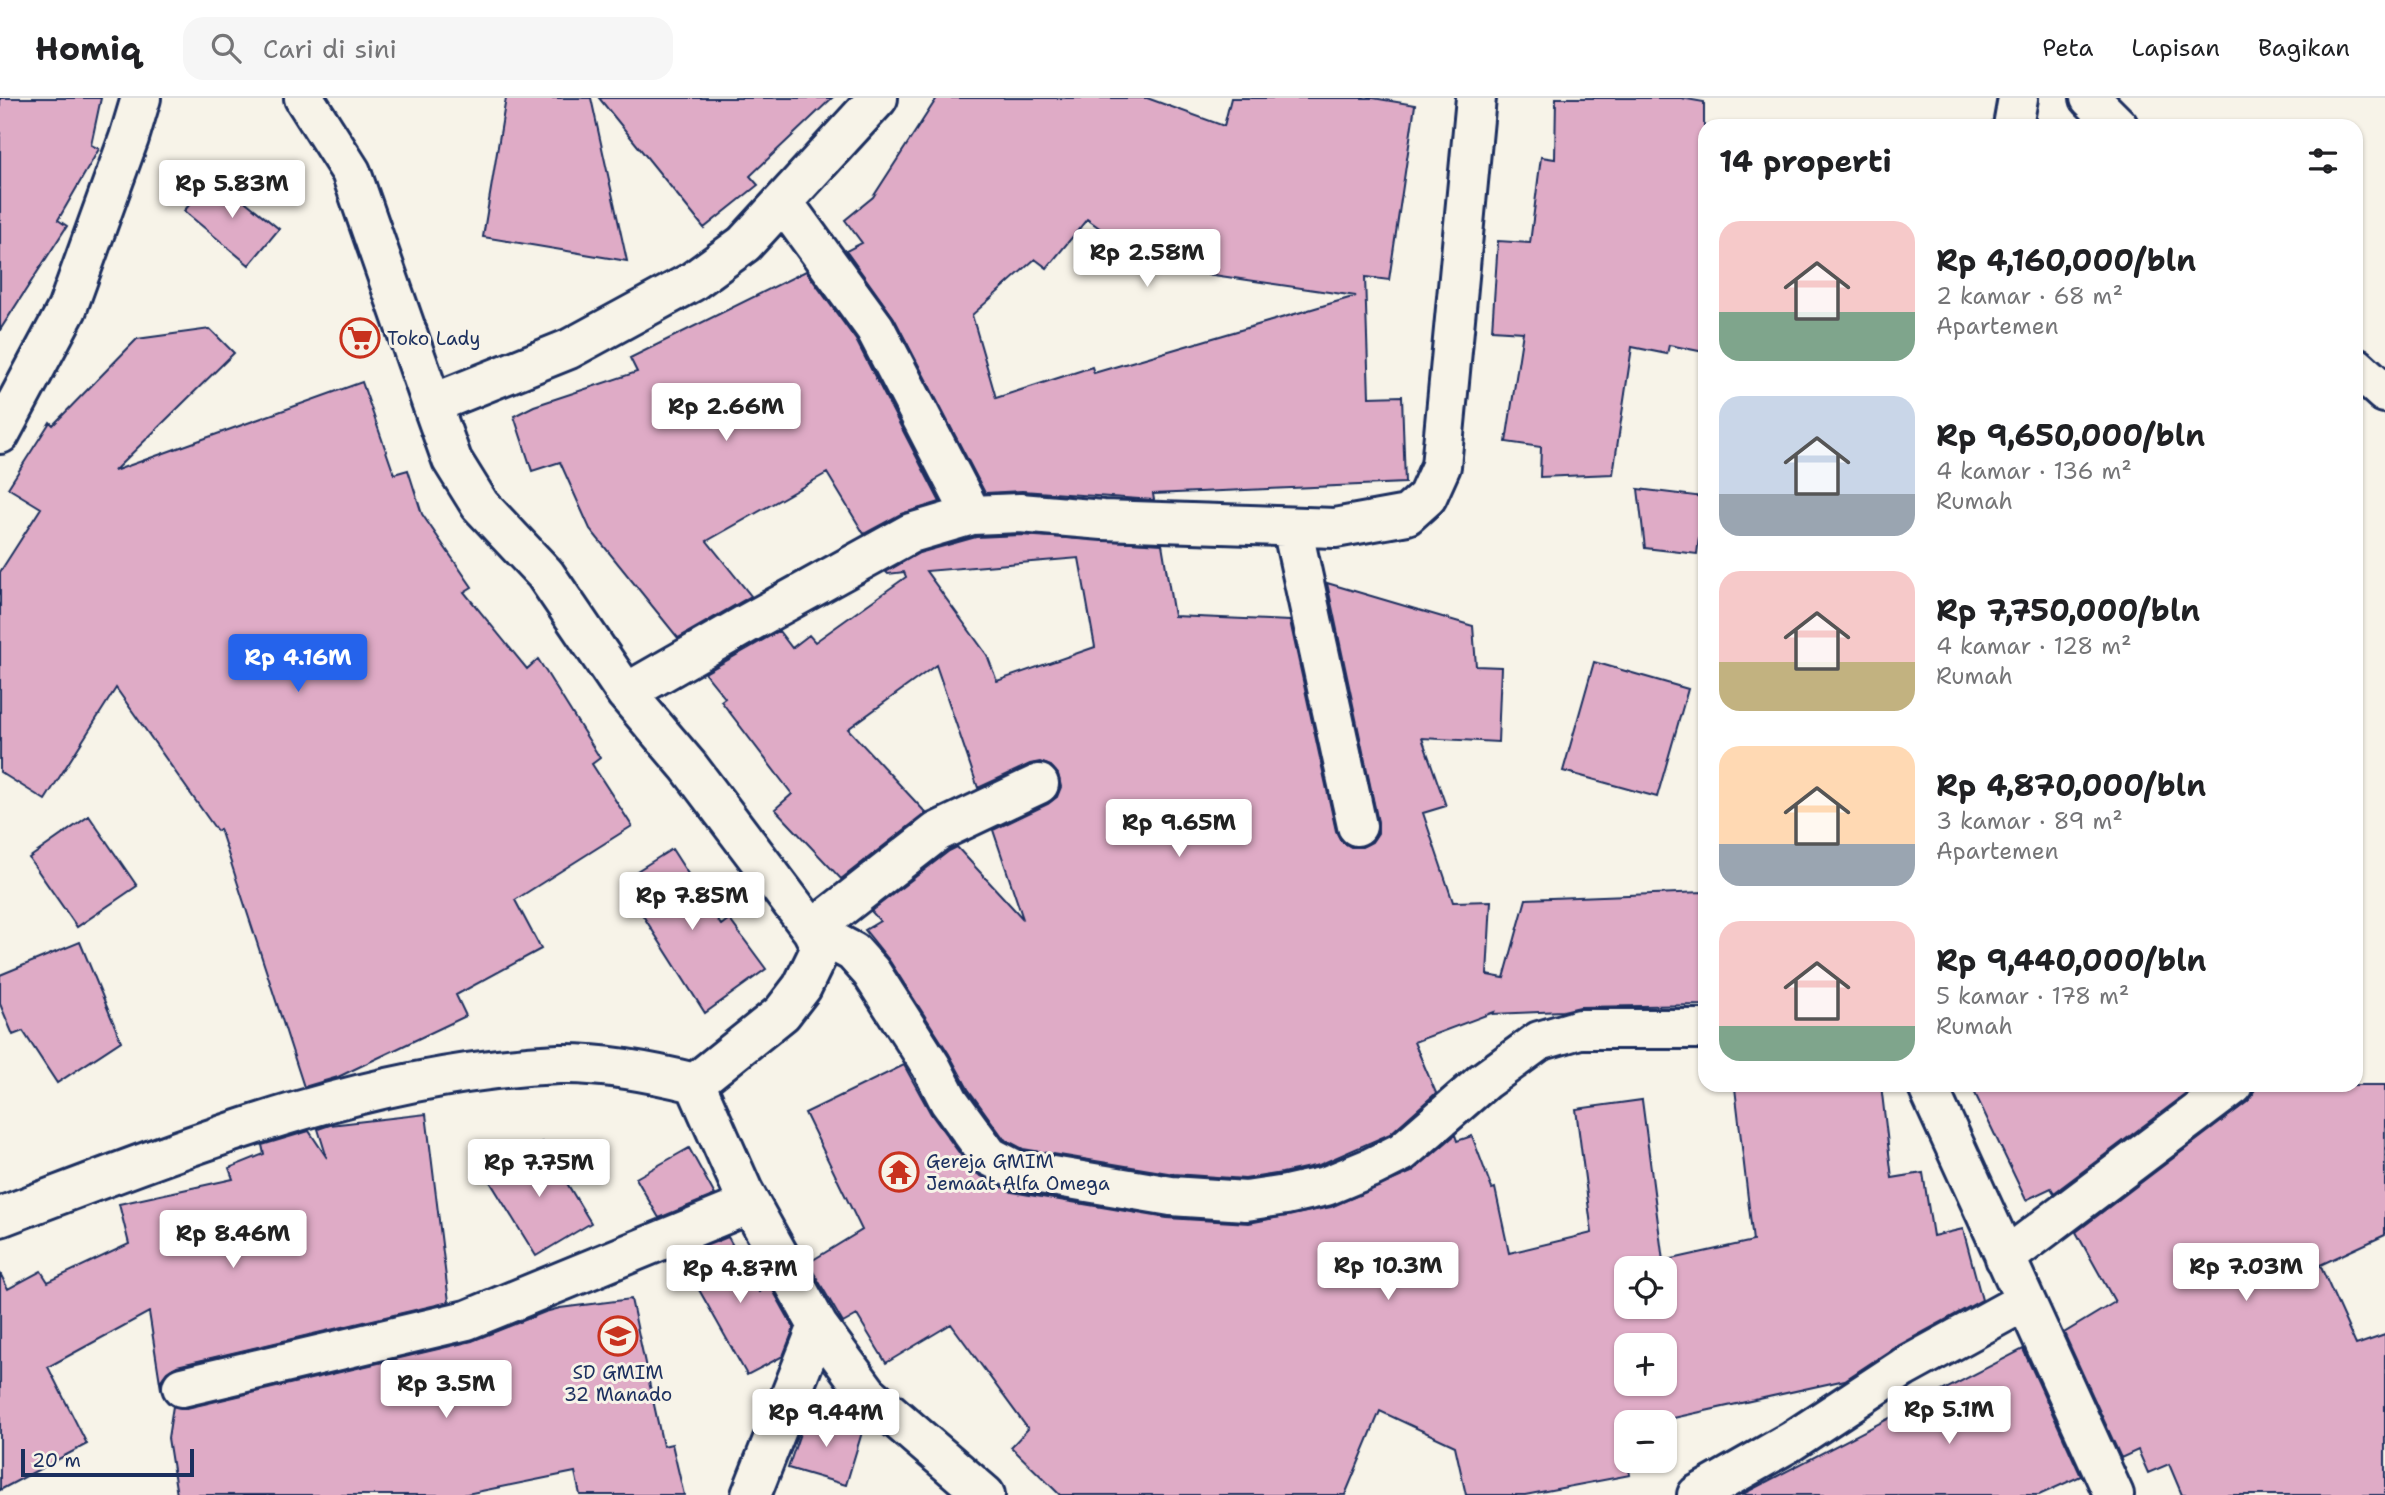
<!DOCTYPE html>
<html lang="id">
<meta charset="utf-8">
<style>
:root{--surface:#fff;--page:#f6f6f6;--text:#202124;--muted:#757577;--line:#e0e0e0;--accent:#2563eb}
body{margin:0;font-family:"Shantell Sans",sans-serif;background:var(--page);color:var(--text);height:100vh;display:flex;flex-direction:column;font-size:26px;white-space:nowrap}
*{box-sizing:border-box;margin:0}
p{font-size:23px;color:var(--muted)}
.icon{flex:none;width:38px;height:38px;fill:none;stroke:currentColor;stroke-width:2;stroke-linecap:round;stroke-linejoin:round}
.map{position:relative;flex:1;overflow:hidden}
.drawer{position:absolute;left:1698px;top:21px;width:665px;height:973px;display:flex;flex-direction:column;background:var(--surface);border-radius:21px;box-shadow:0 2px 5px #0004}
.drawer>*{flex:none}
.buttons{position:absolute;left:1614px;top:1158px;display:grid;gap:14px}
.buttons a{display:grid;place-items:center;width:63px;height:63px;border-radius:14px;background:var(--surface);box-shadow:0 2px 5px #0004;font-size:35px}
.scale{position:absolute;left:21px;bottom:18px;width:173px;box-sizing:border-box;padding-left:7px;border:4px solid #1b2f5e;border-top:0;font-size:19px;line-height:24px;white-space:nowrap;color:#1b2f5e;-webkit-text-stroke:5px #f7f3e8;paint-order:stroke}
.price{position:absolute;translate:-50% -60px;padding:0 16px;border-radius:7px;background:#fff;color:#222;font-size:23px;line-height:46px;filter:drop-shadow(0 2px 4px #0008)}
.price::after{content:'';position:absolute;left:50%;top:42px;width:21px;height:16px;margin-left:-10px;background:inherit;clip-path:polygon(0 0,100% 0,50% 100%)}
.price.selected{background:var(--accent);color:#fff}
ul{padding:0;list-style:none}
li{display:flex;align-items:center;gap:21px;height:175px;padding:0 21px}
li span{display:grid;place-items:center;flex:none;width:196px;height:140px;border-radius:21px;color:#555}
li>.icon{margin-inline-start:auto}
span .icon{width:84px;height:84px;fill:#fffc;stroke-width:1}
li b{font-size:30px}
h2{display:flex;justify-content:space-between;align-items:center;height:84px;padding:0 21px;font-size:30px}
header{display:flex;align-items:center;gap:42px;box-sizing:border-box;height:98px;padding:0 35px;background:var(--surface);border-bottom:2px solid var(--line)}
header strong{font-size:33px}
nav{display:flex;gap:38px;margin-inline-start:auto;font-size:24px}
.search{width:490px;height:63px;background:var(--page);display:flex;align-items:center;gap:18px;box-sizing:border-box;padding:0 24px;border-radius:21px;color:var(--muted);font-size:26px}
.map>svg:first-child{display:block}
</style>
<header>
<strong>Homiq</strong>
<div class="search"><svg class="icon" aria-label="search" viewBox="0 0 24 24"><circle cx="10" cy="10" r="6"/><path d="M15 15l6 6"/></svg>Cari di sini</div>
<nav><a>Peta</a><a>Lapisan</a><a>Bagikan</a></nav>
</header>
<div class="map">
<svg width="2385" height="1397" viewBox="0 0 2385 1397">
<rect width="100%" height="100%" fill="#f7f3e8"/>
<filter id="ink" filterUnits="userSpaceOnUse"><feTurbulence type="fractalNoise" baseFrequency=".0143" numOctaves="2"/><feDisplacementMap in="SourceGraphic" scale="14" xChannelSelector="R" yChannelSelector="G"/><feConvolveMatrix kernelMatrix="1 2 1 2 8 2 1 2 1" color-interpolation-filters="sRGB"/></filter>
<g filter="url(#ink)">
<path fill="#dfabc6" stroke="#1b2f5e" stroke-width="2" fill-rule="evenodd" d="M 0,0 L 101,0 L 91,47 L 99,51 L 58,122 L 67,128 L 0,232 Z
M 506,0 L 591,0 L 627,163 L 483,139 Z
M 599,0 L 832,0 L 750,78 L 758,87 L 704,130 Z
M 937,0 L 1147,0 L 1224,28 L 1231,0 L 1373,0 L 1415,7 L 1389,182 L 1365,179 L 1369,299 L 1402,298 L 1405,385 L 1153,396 L 1154,402 L 1022,393 L 985,395 L 894,220 L 846,153 L 862,145 L 845,122 L 873,99 ZM 1087,121 L 1152,168 L 1356,198 L 1094,275 L 1092,269 L 996,300 L 972,217 L 1035,161 L 1047,170 Z
M 1556,0 L 1681,0 L 1704,4 L 1704,254 L 1669,247 L 1667,256 L 1632,249 L 1613,376 L 1540,379 L 1541,349 L 1506,344 L 1523,234 L 1492,232 L 1498,143 L 1530,145 L 1541,59 L 1555,61 Z
M 214,78 L 279,131 L 249,167 L 184,113 Z
M 806,173 L 856,242 L 940,404 L 901,416 L 864,436 L 827,375 L 707,443 L 751,498 L 678,540 L 590,431 L 560,364 L 532,373 L 514,318 L 534,308 L 637,274 L 630,260 Z
M 210,231 L 234,255 L 114,373 L 362,284 L 394,376 L 408,372 L 422,416 L 472,489 L 464,494 L 527,571 L 538,561 L 600,660 L 592,666 L 632,728 L 515,802 L 541,851 L 456,897 L 466,918 L 338,979 L 304,989 L 220,731 L 217,733 L 116,590 L 45,702 L 0,674 L 0,474 L 41,410 L 8,390 L 50,324 L 53,327 L 137,241 Z
M 1638,391 L 1704,399 L 1697,456 L 1645,450 Z
M 1020,437 L 1162,446 L 1174,518 L 1290,523 L 1336,733 L 1341,743 L 1351,749 L 1362,749 L 1372,744 L 1378,735 L 1378,724 L 1327,485 L 1473,528 L 1476,568 L 1501,569 L 1498,644 L 1422,640 L 1446,708 L 1423,715 L 1453,804 L 1491,803 L 1487,877 L 1504,880 L 1526,801 L 1704,794 L 1704,907 L 1580,909 L 1563,913 L 1493,916 L 1494,914 L 1414,944 L 1436,995 L 1390,1036 L 1319,1067 L 1282,1075 L 1245,1081 L 1174,1076 L 1023,1051 L 1004,1041 L 968,991 L 949,956 L 889,862 L 865,832 L 880,823 L 871,813 L 949,753 L 957,749 L 1023,821 L 993,732 L 1048,706 L 1057,699 L 1061,689 L 1058,676 L 1051,668 L 1040,664 L 1030,666 L 978,690 L 936,567 L 848,631 L 926,715 L 841,781 L 775,711 L 792,696 L 721,603 L 725,600 L 705,575 L 779,533 L 792,550 L 809,537 L 815,544 L 906,479 L 904,474 L 888,476 L 886,474 L 919,455 L 976,439 ZM 1079,460 L 1095,549 L 997,583 L 987,557 L 926,473 Z
M 1594,564 L 1688,591 L 1657,699 L 1563,673 Z
M 89,718 L 137,788 L 77,829 L 29,760 Z
M 672,751 L 721,827 L 729,821 L 766,871 L 705,915 L 621,783 Z
M 80,844 L 121,943 L 57,985 L 23,933 L 13,937 L 0,906 L 0,877 Z
M 904,967 L 931,1016 L 971,1071 L 979,1077 L 1012,1094 L 1167,1120 L 1249,1125 L 1331,1109 L 1412,1074 L 1455,1037 L 1457,1043 L 1472,1038 L 1492,1091 L 1495,1090 L 1509,1155 L 1592,1135 L 1576,1011 L 1642,1002 L 1663,1163 L 1753,1143 L 1735,990 L 1763,987 L 1881,987 L 1892,1080 L 1923,1075 L 1933,1138 L 1963,1131 L 1982,1202 L 1892,1251 L 1845,1282 L 1651,1325 L 1626,1325 L 1626,1330 L 1621,1331 L 1630,1377 L 1525,1397 L 1466,1397 L 1455,1348 L 1380,1313 L 1345,1397 L 1060,1397 L 1011,1349 L 1028,1331 L 951,1226 L 886,1265 L 857,1217 L 843,1225 L 808,1165 L 862,1132 L 805,1015 ZM 1626,1171 L 1664,1171 L 1664,1209 L 1626,1209 ZM 1626,1248 L 1664,1248 L 1664,1286 L 1626,1286 Z
M 1971,987 L 2198,987 L 2054,1095 L 2051,1090 L 2026,1102 Z
M 2255,987 L 2385,987 L 2385,1137 L 2320,1167 L 2356,1247 L 2385,1237 L 2385,1397 L 2182,1397 L 2169,1366 L 2148,1375 L 2138,1352 L 2121,1360 L 2064,1235 L 2115,1204 L 2076,1134 L 2247,1004 L 2254,996 Z
M 426,1016 L 449,1204 L 177,1268 L 167,1274 L 161,1282 L 161,1291 L 149,1214 L 48,1269 L 87,1346 L 0,1392 L 0,1175 L 8,1191 L 41,1173 L 48,1184 L 129,1146 L 119,1106 L 233,1081 L 229,1070 L 264,1056 L 262,1047 L 309,1033 L 327,1060 L 318,1031 L 330,1027 Z
M 542,1044 L 591,1125 L 536,1158 L 486,1077 Z
M 689,1050 L 715,1097 L 659,1120 L 636,1080 Z
M 728,1139 L 759,1194 L 770,1187 L 794,1230 L 783,1258 L 747,1277 L 680,1158 Z
M 631,1201 L 663,1348 L 672,1346 L 684,1397 L 580,1397 L 575,1374 L 462,1397 L 177,1397 L 168,1340 L 173,1308 L 187,1310 L 472,1243 L 545,1214 L 560,1210 Z
M 2023,1251 L 2081,1378 L 2039,1397 L 1741,1397 Z
M 807,1315 L 863,1331 L 846,1387 L 788,1370 Z"/>
<g fill="none" stroke-linecap="round" stroke-linejoin="round">
<g stroke="#1b2f5e" stroke-width="44">
<path id="street" d="M 304,0 L 351,74 L 432,306 L 569,251 L 692,184 L 744,146 L 878,0
M 2090,0 L 2118,28
M 2013,28 L 2018,0
M 783,104 L 875,230 L 972,417
M 2356,269 L 2385,295
M 0,336 L 67,211 L 129,40 L 141,0
M 1292,429 L 1357,728
M 626,595 L 748,525 L 911,435 L 972,417 L 1020,415 L 1103,422 L 1335,430 L 1407,417 L 1427,399 L 1441,368 L 1476,0
M 812,832 L 937,734 L 1039,686
M 821,850 L 834,844 L 853,854 L 871,874 L 931,968 L 949,1003 L 989,1058 L 1016,1072 L 1171,1098 L 1246,1103 L 1286,1097 L 1326,1088 L 1372,1069 L 1402,1054 L 1484,983 L 1539,943 L 1580,931 L 1704,931
M 695,985 L 743,1093 L 818,1228 L 868,1296 L 985,1397
M 1927,987 L 2114,1397
M 0,1119 C 179,1052 366,974 559,966 C 605,965 651,974 695,985 L 782,915 L 802,889 L 821,850 L 812,832 L 689,669 L 626,595 L 545,476 L 480,407 L 452,362 L 432,306
M 2005,1160 L 2234,987
M 182,1289 L 467,1222 L 750,1106
M 751,1397 L 818,1228
M 1697,1397 L 1792,1343 L 1903,1270 L 2025,1203"/>
</g>
<use href="#street" stroke="#f7f3e8" stroke-width="38"/>
</g>
</g>
<defs>
<g id="supermarket-ring" transform="scale(2.0125)"><circle r="9.5" fill="#f7f3e8" stroke="#c8321e" stroke-width="1.5"/><path d="M-6-5.5h2.5l.6 2H6L4.5 2H-2.5L-4.4-4H-6ZM-1.5 3.2a1.3 1.3 0 1 0 .1 0ZM3 3.2a1.3 1.3 0 1 0 .1 0Z" fill="#c8321e"/></g>
<g id="temple-ring" transform="scale(2.0125)"><circle r="9.5" fill="#f7f3e8" stroke="#c8321e" stroke-width="1.5"/><path d="M0-6L5-2H3V0L6.5 2.5H4V6H1.5V3h-3V6H-4V2.5H-6.5L-3 0V-2H-5Z" fill="#c8321e"/></g>
<g id="school-ring" transform="scale(2.0125)"><circle r="9.5" fill="#f7f3e8" stroke="#c8321e" stroke-width="1.5"/><path d="M0-5L7-2L0 1L-7-2ZM-4 1L0 2.5L4 1V4Q0 6-4 4Z" fill="#c8321e"/></g>
</defs>
<g fill-rule="evenodd">
<use href="#supermarket-ring" x="360" y="240"/>
<use href="#temple-ring" x="899" y="1074"/>
<use href="#school-ring" x="618" y="1238"/>
</g>
<g text-anchor="middle" stroke-width="6" stroke-linejoin="round" paint-order="stroke">
<g font-size="19" fill="#1b2f5e" stroke="#f7f3e8" text-anchor="start">
<text x="387" y="247">Toko Lady</text>
<text x="926" y="1070">Gereja GMIM<tspan x="926" dy="22">Jemaat Alfa Omega</tspan></text>
<text x="618" y="1281" text-anchor="middle">SD GMIM<tspan x="618" dy="22">32 Manado</tspan></text>
</g>
</g>
</svg>
<div class="buttons">
<a><svg class="icon" aria-label="locate" viewBox="0 0 24 24"><circle cx="12" cy="12" r="6"/><path d="M12 2v4M12 18v4M2 12h4M18 12h4"/></svg></a>
<a>+</a>
<a>−</a>
</div>
<div class="scale">20 m</div>
<b class="price" style="left:232px;top:122px">Rp 5.83M</b>
<b class="price" style="left:1147px;top:191px">Rp 2.58M</b>
<b class="price" style="left:726px;top:345px">Rp 2.66M</b>
<b class="price selected" style="left:298px;top:596px">Rp 4.16M</b>
<b class="price" style="left:1179px;top:761px">Rp 9.65M</b>
<b class="price" style="left:692px;top:834px">Rp 7.85M</b>
<b class="price" style="left:539px;top:1101px">Rp 7.75M</b>
<b class="price" style="left:233px;top:1172px">Rp 8.46M</b>
<b class="price" style="left:1388px;top:1204px">Rp 10.3M</b>
<b class="price" style="left:2246px;top:1205px">Rp 7.03M</b>
<b class="price" style="left:740px;top:1207px">Rp 4.87M</b>
<b class="price" style="left:446px;top:1322px">Rp 3.5M</b>
<b class="price" style="left:1949px;top:1348px">Rp 5.1M</b>
<b class="price" style="left:826px;top:1351px">Rp 9.44M</b>
<section class="drawer">
<h2>14 properti<svg class="icon" aria-label="filters" viewBox="0 0 24 24"><path d="M4 7h16M4 17h16"/><circle cx="9" cy="7" r="2"/><circle cx="15" cy="17" r="2"/></svg></h2>
<ul>
<li><span style="background:linear-gradient(#f6c9c9 65%,#7fa58c 0)"><svg class="icon" aria-label="home" viewBox="0 0 24 24"><path d="M3 11l9-7 9 7M6 9v11h12V9"/></svg></span><div><b>Rp 4,160,000/bln</b><p>2 kamar · 68 m²</p><p>Apartemen</p></div></li>
<li><span style="background:linear-gradient(#c9d6e8 70%,#9aa5b1 0)"><svg class="icon" aria-label="home" viewBox="0 0 24 24"><path d="M3 11l9-7 9 7M6 9v11h12V9"/></svg></span><div><b>Rp 9,650,000/bln</b><p>4 kamar · 136 m²</p><p>Rumah</p></div></li>
<li><span style="background:linear-gradient(#f6c9c9 65%,#c2b280 0)"><svg class="icon" aria-label="home" viewBox="0 0 24 24"><path d="M3 11l9-7 9 7M6 9v11h12V9"/></svg></span><div><b>Rp 7,750,000/bln</b><p>4 kamar · 128 m²</p><p>Rumah</p></div></li>
<li><span style="background:linear-gradient(#ffd9b3 70%,#9aa5b1 0)"><svg class="icon" aria-label="home" viewBox="0 0 24 24"><path d="M3 11l9-7 9 7M6 9v11h12V9"/></svg></span><div><b>Rp 4,870,000/bln</b><p>3 kamar · 89 m²</p><p>Apartemen</p></div></li>
<li><span style="background:linear-gradient(#f6c9c9 75%,#7fa58c 0)"><svg class="icon" aria-label="home" viewBox="0 0 24 24"><path d="M3 11l9-7 9 7M6 9v11h12V9"/></svg></span><div><b>Rp 9,440,000/bln</b><p>5 kamar · 178 m²</p><p>Rumah</p></div></li>
</ul>
</section>
</div>
